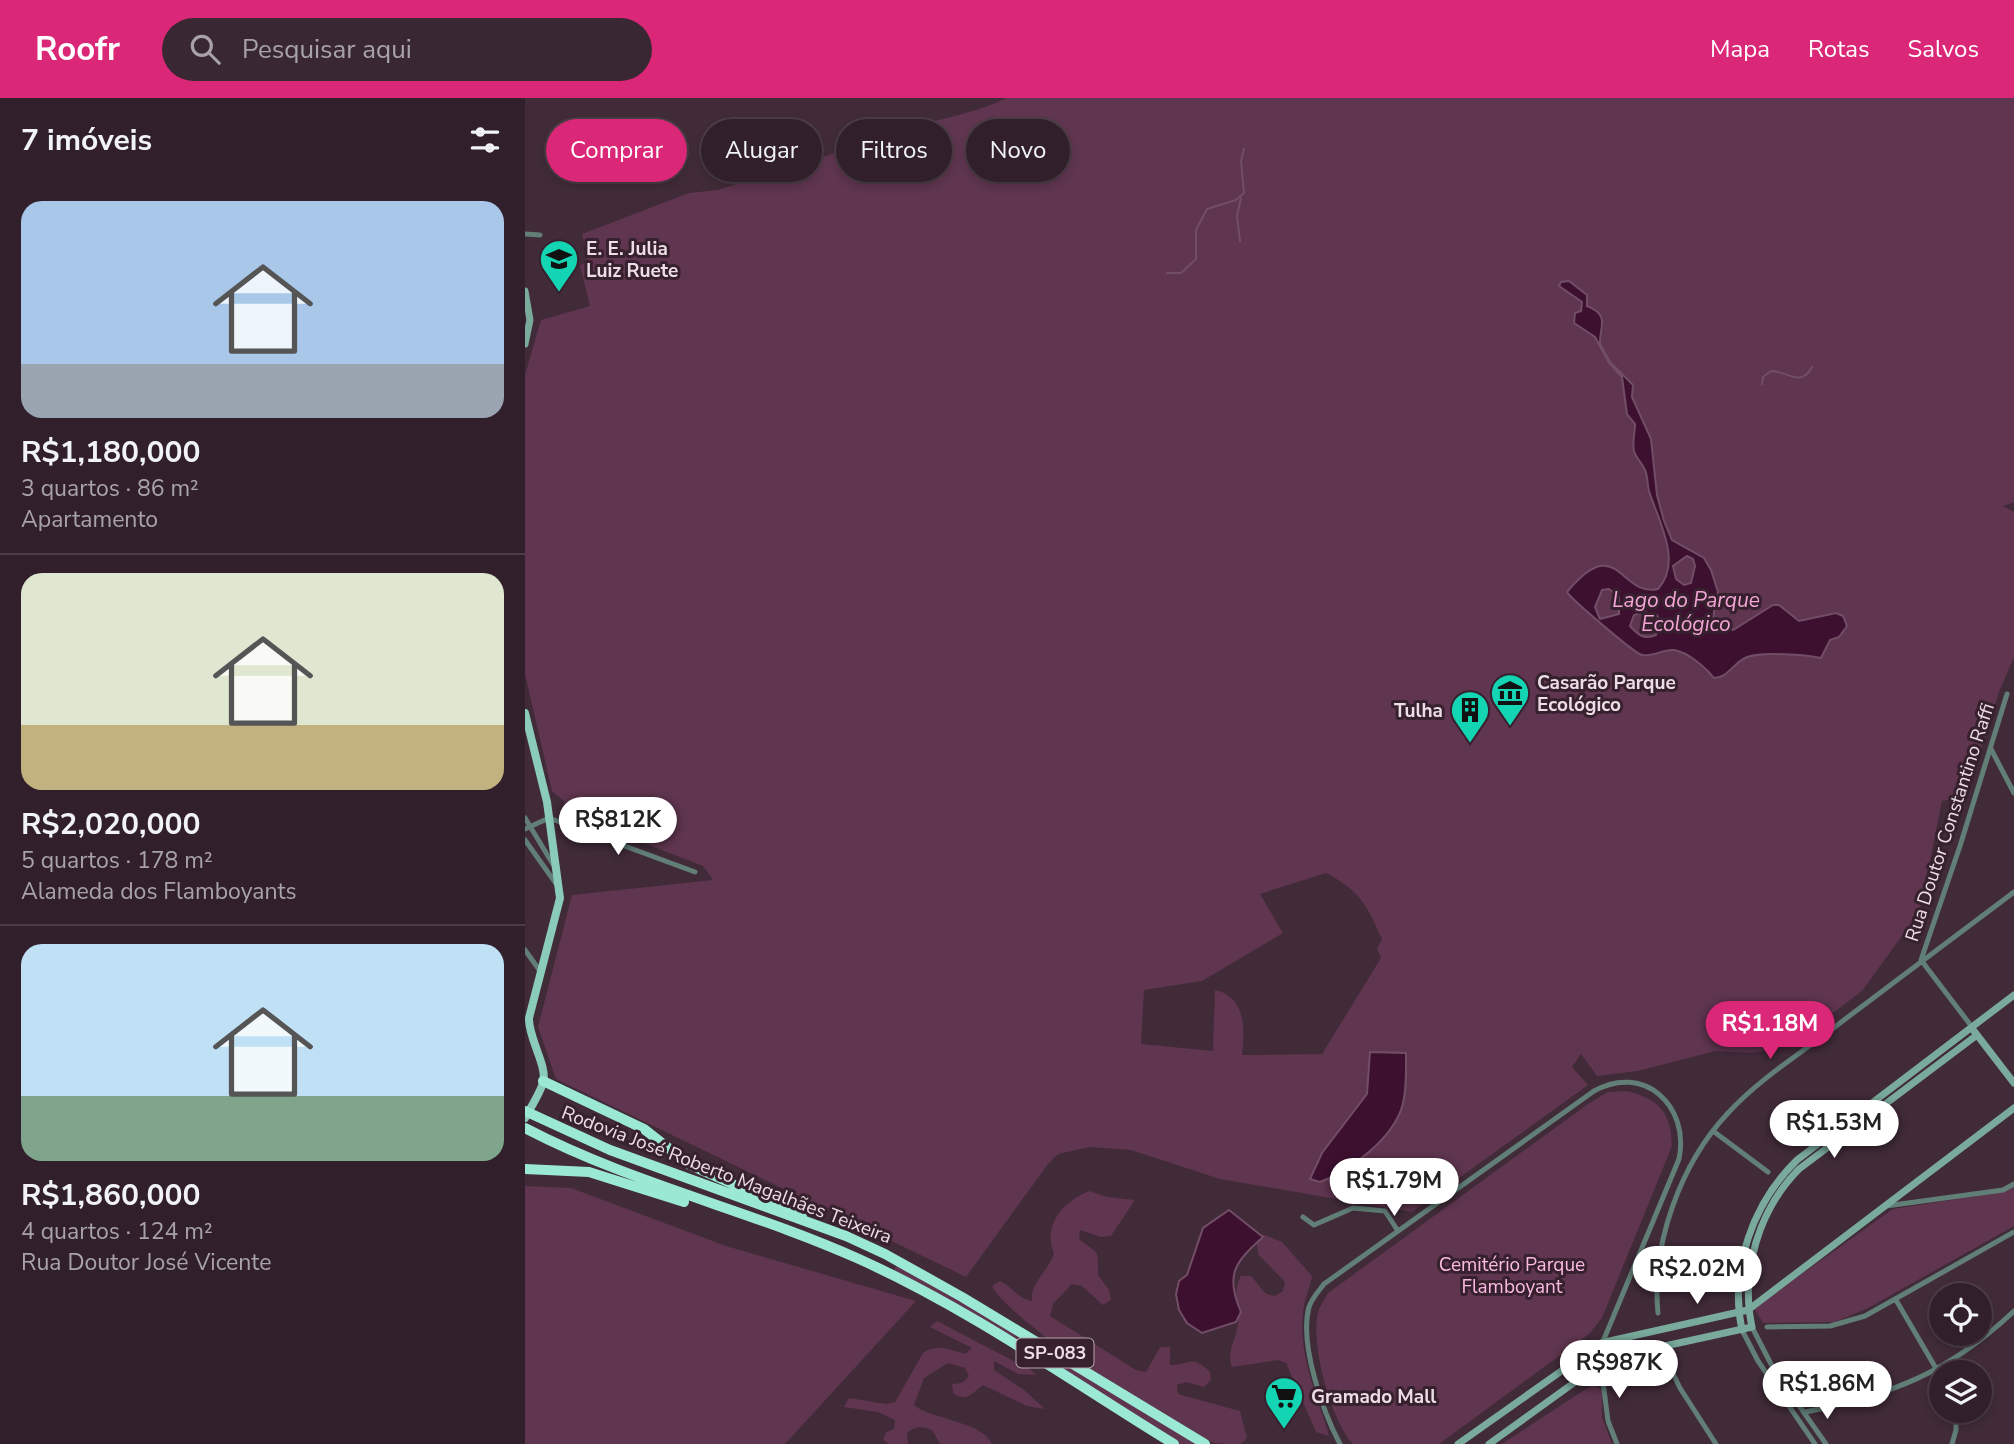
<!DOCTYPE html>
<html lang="pt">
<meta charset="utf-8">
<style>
:root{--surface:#31202b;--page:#392833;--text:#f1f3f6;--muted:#a8a3a9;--line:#4c3e47;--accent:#db2777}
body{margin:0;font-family:"Nunito Sans",sans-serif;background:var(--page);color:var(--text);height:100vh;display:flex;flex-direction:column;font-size:26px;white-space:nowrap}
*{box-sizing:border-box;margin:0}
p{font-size:23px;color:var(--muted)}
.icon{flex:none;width:38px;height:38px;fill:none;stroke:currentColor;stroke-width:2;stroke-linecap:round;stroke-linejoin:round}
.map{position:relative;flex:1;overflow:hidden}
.details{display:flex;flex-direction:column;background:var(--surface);width:525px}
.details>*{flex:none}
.hud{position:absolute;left:21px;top:21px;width:665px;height:63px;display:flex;gap:14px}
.fabs{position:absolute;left:1404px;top:1185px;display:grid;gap:14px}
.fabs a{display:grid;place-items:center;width:63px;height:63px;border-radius:50%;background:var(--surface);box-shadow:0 4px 10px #0003,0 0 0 2px var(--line);font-size:35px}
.price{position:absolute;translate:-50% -60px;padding:0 16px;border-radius:24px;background:#fff;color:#222;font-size:23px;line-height:46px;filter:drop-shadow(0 2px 4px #0008)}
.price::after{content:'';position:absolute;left:50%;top:42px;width:21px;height:16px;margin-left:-10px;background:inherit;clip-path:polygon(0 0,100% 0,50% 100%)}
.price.active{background:var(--accent);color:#fff}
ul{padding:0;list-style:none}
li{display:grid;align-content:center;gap:14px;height:371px;padding:0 21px}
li+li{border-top:2px solid var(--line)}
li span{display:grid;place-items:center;height:217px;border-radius:21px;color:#555}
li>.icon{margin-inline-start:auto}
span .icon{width:126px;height:126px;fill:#fffc;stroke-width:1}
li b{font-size:30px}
h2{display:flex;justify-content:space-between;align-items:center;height:84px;padding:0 21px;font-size:30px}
.pill{padding:0 24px;border-radius:32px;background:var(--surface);box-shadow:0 4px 10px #0003,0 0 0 2px var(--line);font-size:24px;line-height:63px}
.pill.active{background:var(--accent);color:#fff}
header{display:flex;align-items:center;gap:42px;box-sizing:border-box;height:98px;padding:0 35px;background:var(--accent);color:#fff}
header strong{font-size:33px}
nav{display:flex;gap:38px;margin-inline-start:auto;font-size:24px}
.search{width:490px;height:63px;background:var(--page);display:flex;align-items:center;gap:18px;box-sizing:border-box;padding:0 24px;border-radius:38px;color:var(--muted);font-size:26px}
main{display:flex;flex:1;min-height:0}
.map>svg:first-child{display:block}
</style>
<header>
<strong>Roofr</strong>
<div class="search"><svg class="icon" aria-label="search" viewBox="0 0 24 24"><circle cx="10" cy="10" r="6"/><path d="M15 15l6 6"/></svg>Pesquisar aqui</div>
<nav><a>Mapa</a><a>Rotas</a><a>Salvos</a></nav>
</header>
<main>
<section class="details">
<h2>7 imóveis<svg class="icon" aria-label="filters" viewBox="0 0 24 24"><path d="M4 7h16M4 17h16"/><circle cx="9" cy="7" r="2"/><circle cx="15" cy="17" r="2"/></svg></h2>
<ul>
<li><span style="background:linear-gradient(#a9c7e8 75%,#9aa5b1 0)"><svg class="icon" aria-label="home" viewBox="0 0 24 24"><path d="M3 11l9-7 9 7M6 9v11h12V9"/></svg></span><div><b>R$1,180,000</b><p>3 quartos · 86 m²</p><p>Apartamento</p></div></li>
<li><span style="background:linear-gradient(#dfe7d0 70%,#c2b280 0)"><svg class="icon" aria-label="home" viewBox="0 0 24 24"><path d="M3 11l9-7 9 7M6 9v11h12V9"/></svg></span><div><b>R$2,020,000</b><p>5 quartos · 178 m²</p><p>Alameda dos Flamboyants</p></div></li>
<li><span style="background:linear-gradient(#bfe0f5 70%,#7fa58c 0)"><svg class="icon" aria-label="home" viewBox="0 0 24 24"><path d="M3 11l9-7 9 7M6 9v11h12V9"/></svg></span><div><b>R$1,860,000</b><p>4 quartos · 124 m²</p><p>Rua Doutor José Vicente</p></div></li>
</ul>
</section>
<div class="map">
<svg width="1489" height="1346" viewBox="0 0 1489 1346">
<rect width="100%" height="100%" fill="#412b39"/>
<path fill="#5f354f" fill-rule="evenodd" d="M 481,0 L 1489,0 L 1489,404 L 1478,408 L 1489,414 L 1489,559 L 1474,594 L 1442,698 L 1417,703 L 1396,807 L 1387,824 L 1337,893 L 1274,941 L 1253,950 L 1228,955 L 1190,953 L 1113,973 L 1072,978 L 1056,956 L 1047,969 L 1063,987 L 887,1114 L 695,1081 L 606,1052 L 565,1049 L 533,1056 L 523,1066 L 441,1179 L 31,981 L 13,929 L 47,797 L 188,782 L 178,768 L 64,724 L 27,693 L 0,576 L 0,277 L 16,222 L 65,208 L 55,167 L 63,164 L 57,136 L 164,95 L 193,92 L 351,42 C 392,22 440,21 481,0 ZM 801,775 C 835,793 841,806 857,841 L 852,851 L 856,860 L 797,956 L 717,957 C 720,930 721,899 690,892 L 688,953 L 616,946 L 619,892 L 677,883 L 758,835 L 735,796 Z
M 1102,993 C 1134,1001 1146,1014 1147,1048 L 1077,1220 L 1064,1236 L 914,1346 L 828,1346 C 806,1323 785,1246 793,1214 C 795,1208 800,1201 803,1195 L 1063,1006 L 1083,994 Z
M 1489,1087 L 1489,1128 L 1343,1210 L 1310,1224 L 1238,1225 L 1229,1210 L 1368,1111 L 1478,1094 Z
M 0,1088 L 46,1090 L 201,1148 L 391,1203 L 260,1346 L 0,1346 Z
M 565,1093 L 582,1099 L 610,1102 L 586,1138 L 576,1139 L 555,1132 L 554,1141 C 575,1158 573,1149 573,1177 L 584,1192 L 586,1202 L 578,1207 L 557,1188 L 547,1186 L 528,1206 L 525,1218 L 611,1272 L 621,1274 L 635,1249 L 645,1249 L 645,1267 C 666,1268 665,1255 685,1274 L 686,1282 L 679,1289 L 661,1284 L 652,1287 L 653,1296 L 715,1313 L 722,1340 L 716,1346 C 708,1346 698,1346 690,1345 C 649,1331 484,1223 467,1188 L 475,1183 C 488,1189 493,1201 507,1203 C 505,1184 524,1173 529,1155 C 517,1127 539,1102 565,1093 Z
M 740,1137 L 757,1144 L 787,1178 C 785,1190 779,1202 778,1215 C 773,1258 793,1298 804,1338 L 791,1334 L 761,1265 L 753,1262 L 707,1269 C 701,1253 711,1243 713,1226 C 715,1208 706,1195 716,1178 L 726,1178 L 741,1196 L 750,1198 L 758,1193 L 760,1184 L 733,1156 L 731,1138 Z
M 372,1166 L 390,1175 L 673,1346 L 656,1346 L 369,1173 Z
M 412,1223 L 506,1272 L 511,1277 L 493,1276 L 469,1263 L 469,1272 L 499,1292 L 520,1311 L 502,1308 L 458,1287 C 447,1295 442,1305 428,1295 L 427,1286 L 437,1285 L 444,1278 L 440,1270 L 423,1265 L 399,1280 L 389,1307 C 407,1322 457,1323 467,1346 L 415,1346 L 407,1332 C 396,1328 390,1328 382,1335 L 383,1346 L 364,1346 L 358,1342 L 361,1334 L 369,1331 L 370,1322 L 353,1314 L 319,1309 L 324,1300 L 361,1306 L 370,1304 L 398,1255 C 412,1245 425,1252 440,1256 L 447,1250 L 405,1229 Z
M 1070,1285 L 1077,1293 L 1077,1319 L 1087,1346 L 977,1346 Z"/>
<path fill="#3d102f" stroke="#724e66" stroke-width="2" fill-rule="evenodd" d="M 1044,183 L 1062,197 L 1062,208 C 1086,217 1074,230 1075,246 L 1085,264 L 1108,287 L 1107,299 L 1126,341 L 1132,397 L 1139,423 L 1147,442 L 1179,460 L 1186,472 L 1193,494 L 1188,519 L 1208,532 L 1248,507 L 1254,507 L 1274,523 L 1311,515 L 1318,518 L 1322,528 L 1314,539 L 1305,542 L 1296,560 C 1283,557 1234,553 1220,560 C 1208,566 1202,580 1189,580 C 1181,570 1163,554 1149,552 C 1139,551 1127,559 1117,557 C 1110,556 1045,500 1042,494 C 1093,432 1095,500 1133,491 C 1158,464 1133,422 1124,393 C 1122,386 1123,379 1120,372 C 1117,365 1111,360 1109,353 C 1107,342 1110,336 1110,326 L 1102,316 L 1097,279 L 1084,265 L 1070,239 L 1049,225 L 1050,215 L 1056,213 L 1057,204 L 1034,188 L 1036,184 ZM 1162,458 L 1168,461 L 1170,468 L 1166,485 L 1159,487 L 1151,481 L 1148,468 ZM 1084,491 L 1094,498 L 1094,516 L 1075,521 L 1070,509 L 1077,492 ZM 1119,514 L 1132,517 L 1136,525 L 1131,537 C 1119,542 1113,537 1105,528 L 1109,517 Z
M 845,954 L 881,955 C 881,972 882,992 877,1009 C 867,1041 825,1073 795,1084 L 785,1081 L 797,1055 L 842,996 Z
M 704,1112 L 738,1139 C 709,1165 700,1177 716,1214 L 711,1224 L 677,1235 L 662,1225 L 654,1212 L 651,1196 L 654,1183 L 662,1177 L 678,1130 Z"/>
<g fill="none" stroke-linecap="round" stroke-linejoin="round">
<path stroke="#724e66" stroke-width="2" d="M 715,143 L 712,118 L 716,100
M 642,175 L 656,175 L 671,161 L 671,132 L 682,111 L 711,102 L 719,95 L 716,63 L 719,51
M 1237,286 L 1238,279 L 1246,273 C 1263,273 1276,290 1287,269"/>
<path stroke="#617f77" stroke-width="5" d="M 0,136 L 15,137
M 1466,651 L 1489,695
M 0,720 L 29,768
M 0,731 L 24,720 L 170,774
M 0,742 L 32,787
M 0,852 L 15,873
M 1447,929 L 1396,862 L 1435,748 L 1482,596
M 1188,1033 L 1243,1074
M 1361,1108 L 1478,1092 L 1489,1086
M 778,1119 L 789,1127 L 828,1110 L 860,1113 L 873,1133
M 1371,1202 L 1416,1279
M 1133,1215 C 1126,1146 1156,1065 1203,1015 C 1236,979 1281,952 1319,922 C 1376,879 1432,837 1489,794
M 1227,1229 L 1249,1272 L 1301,1346
M 1242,1229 L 1305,1228 L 1340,1218 L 1489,1134
M 1217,1232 L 1233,1263 L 1290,1346
M 1143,1265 L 1155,1290 L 1191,1346
M 1280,1314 C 1367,1297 1423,1275 1489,1213
M 815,1346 C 798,1314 774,1246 784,1209 C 787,1200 793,1194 799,1186 L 1069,993 C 1119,965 1165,1008 1154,1061 L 1074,1253 L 1083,1323 L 1092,1346
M 1427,1346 L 1431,1332 L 1431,1312"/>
<path stroke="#79aa9c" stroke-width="7" d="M 0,193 L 5,222 L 0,246
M 1449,933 L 1489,985
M 1217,1232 C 1204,1171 1228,1105 1272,1062 L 1489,897
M 933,1346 L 1076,1245 L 1223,1212 L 1489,1010
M 964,1346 L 1075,1266 L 1140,1248 L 1227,1229 C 1215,1174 1234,1111 1274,1071 L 1452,937"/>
<path stroke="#8bcbba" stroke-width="8" d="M 0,615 L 22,704 L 35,800 L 4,920 C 3,940 23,968 18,985 C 14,997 6,1009 0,1020"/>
<path stroke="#9be9d4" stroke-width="10" d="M 18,983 L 119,1031 L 165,1067 L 277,1117
M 0,1013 L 85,1052 L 321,1138 L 360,1156 L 437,1199 L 680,1346
M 0,1030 C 107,1086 225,1112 334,1161 C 445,1211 546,1283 649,1346
M 0,1071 L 64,1074 L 159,1104"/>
</g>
<defs>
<g id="school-pin" transform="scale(2.0125)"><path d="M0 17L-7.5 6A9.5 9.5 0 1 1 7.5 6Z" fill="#14d5b3" stroke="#37212e"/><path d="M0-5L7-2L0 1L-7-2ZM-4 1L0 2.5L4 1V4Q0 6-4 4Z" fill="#111"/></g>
<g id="museum-pin" transform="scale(2.0125)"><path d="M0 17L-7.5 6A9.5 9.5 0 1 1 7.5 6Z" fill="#14d5b3" stroke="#37212e"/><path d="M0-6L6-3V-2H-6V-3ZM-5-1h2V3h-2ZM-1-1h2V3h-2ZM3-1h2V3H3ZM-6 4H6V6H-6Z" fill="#111"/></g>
<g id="building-pin" transform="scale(2.0125)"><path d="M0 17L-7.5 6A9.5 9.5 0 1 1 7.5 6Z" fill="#14d5b3" stroke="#37212e"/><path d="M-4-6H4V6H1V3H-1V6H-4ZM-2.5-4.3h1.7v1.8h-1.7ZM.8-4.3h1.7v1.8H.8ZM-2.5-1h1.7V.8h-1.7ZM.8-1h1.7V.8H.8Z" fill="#111"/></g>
<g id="supermarket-pin" transform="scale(2.0125)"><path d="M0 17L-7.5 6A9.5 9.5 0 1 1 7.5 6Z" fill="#14d5b3" stroke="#37212e"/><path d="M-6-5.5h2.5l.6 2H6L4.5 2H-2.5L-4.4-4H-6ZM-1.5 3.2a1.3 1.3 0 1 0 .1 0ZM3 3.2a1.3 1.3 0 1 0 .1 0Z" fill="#111"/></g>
</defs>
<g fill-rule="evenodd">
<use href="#school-pin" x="34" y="161"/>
<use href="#museum-pin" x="985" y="595"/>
<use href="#building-pin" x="945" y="612"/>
<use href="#supermarket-pin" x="759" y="1298"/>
</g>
<g text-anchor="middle" stroke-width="6" stroke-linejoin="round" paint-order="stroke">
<rect fill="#37212e" stroke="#b6a5af" stroke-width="2" x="491.5" y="1240.5" width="77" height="29" rx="5"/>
<g font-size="18" font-weight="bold" fill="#ecdde6">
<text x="530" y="1261">SP-083</text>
</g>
<g font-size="19" font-weight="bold" fill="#ecdde6" stroke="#37212e" text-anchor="start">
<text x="61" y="157">E. E. Julia<tspan x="61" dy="22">Luiz Ruete</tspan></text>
<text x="1012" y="591">Casarão Parque<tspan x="1012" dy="22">Ecológico</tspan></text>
<text x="918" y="619" text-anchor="end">Tulha</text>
<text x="786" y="1305">Gramado Mall</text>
</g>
<g font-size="19" fill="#ecdde6" stroke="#37212e">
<text transform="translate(1424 724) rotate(-72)" y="7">Rua Doutor Constantino Raffi</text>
<text transform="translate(202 1076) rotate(21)" y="7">Rodovia José Roberto Magalhães Teixeira</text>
</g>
<g font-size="19" fill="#fbbae1" stroke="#37212e">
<text x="987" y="1173">Cemitério Parque<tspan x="987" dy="22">Flamboyant</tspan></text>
</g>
<g font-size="21" font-style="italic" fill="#f4a4d5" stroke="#37212e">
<text x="1161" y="509">Lago do Parque<tspan x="1161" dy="24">Ecológico</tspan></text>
</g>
</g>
</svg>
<div class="fabs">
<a><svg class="icon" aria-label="locate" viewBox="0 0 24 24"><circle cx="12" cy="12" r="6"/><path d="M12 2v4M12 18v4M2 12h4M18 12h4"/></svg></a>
<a><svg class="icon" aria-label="layers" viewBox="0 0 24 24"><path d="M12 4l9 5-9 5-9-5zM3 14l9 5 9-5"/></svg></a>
</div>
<b class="price" style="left:93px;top:759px">R$812K</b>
<b class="price active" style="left:1245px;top:963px">R$1.18M</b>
<b class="price" style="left:1309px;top:1062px">R$1.53M</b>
<b class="price" style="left:869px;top:1120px">R$1.79M</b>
<b class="price" style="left:1172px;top:1208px">R$2.02M</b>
<b class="price" style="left:1094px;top:1302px">R$987K</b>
<b class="price" style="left:1302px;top:1323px">R$1.86M</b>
<div class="hud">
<a class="pill active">Comprar</a>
<a class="pill">Alugar</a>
<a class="pill">Filtros</a>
<a class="pill">Novo</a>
</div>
</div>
</main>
